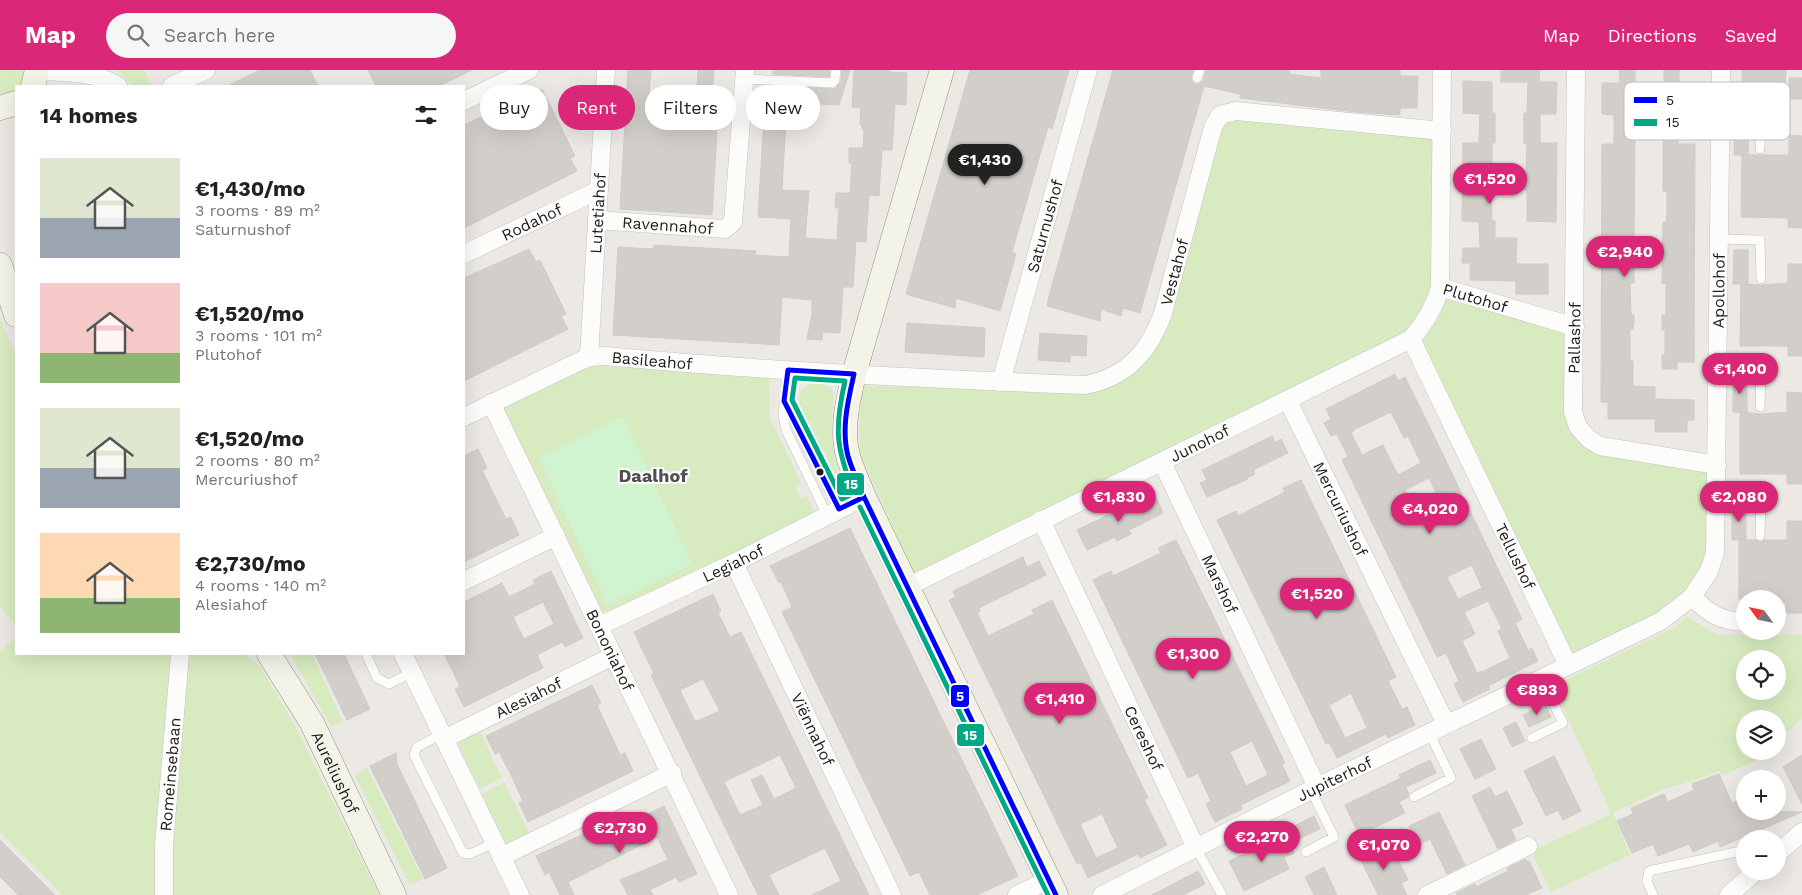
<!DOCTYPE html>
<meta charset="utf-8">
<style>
:root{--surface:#fff;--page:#f6f6f6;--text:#222;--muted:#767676;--accent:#db2777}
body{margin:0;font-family:"Work Sans",sans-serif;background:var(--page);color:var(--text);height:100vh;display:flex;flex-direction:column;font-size:19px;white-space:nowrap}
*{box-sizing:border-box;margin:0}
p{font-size:16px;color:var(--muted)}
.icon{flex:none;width:28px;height:28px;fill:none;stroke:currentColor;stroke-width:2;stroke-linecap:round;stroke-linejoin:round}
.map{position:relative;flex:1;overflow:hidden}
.details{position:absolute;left:15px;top:15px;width:450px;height:570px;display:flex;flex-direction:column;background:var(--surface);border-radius:0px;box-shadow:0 5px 20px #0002}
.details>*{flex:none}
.banner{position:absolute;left:480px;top:15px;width:475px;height:45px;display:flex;gap:10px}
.needle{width:32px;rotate:303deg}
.buttons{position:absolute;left:1736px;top:520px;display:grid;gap:10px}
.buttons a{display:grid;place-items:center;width:50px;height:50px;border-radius:50%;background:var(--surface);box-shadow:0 5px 20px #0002;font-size:25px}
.price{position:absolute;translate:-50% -42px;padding:0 11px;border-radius:18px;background:var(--accent);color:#fff;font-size:16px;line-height:32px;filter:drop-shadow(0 1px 2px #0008)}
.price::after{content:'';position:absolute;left:50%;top:30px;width:15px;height:11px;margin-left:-8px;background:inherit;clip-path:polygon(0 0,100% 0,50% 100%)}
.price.on{background:#222;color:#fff}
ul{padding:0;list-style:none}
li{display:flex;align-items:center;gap:15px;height:125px;padding:0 25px}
li span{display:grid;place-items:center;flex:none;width:140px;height:100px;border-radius:0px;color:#555}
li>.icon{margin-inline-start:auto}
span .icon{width:60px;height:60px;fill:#fffc;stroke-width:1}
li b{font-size:21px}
h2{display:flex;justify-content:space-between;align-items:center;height:60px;padding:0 25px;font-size:21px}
.chip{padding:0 18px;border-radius:22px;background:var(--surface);box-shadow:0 5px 20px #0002;font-size:18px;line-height:45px}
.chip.on{background:var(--accent);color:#fff}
header{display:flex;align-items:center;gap:30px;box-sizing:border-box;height:70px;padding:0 25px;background:var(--accent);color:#fff}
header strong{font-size:24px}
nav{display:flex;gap:28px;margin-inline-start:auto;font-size:18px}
.search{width:350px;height:45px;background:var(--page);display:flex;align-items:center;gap:12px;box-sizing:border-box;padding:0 18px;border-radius:28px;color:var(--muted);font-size:19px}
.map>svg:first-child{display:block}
</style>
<header>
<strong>Map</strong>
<div class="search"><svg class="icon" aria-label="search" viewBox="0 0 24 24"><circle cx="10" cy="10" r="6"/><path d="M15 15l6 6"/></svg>Search here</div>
<nav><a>Map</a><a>Directions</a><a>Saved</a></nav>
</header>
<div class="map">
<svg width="1802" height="825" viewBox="0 0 1802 825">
<rect width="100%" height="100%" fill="#ece9e4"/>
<path fill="#d8ebc0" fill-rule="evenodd" d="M 0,0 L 29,0 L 23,16 L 16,16 L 16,23 L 0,28 Z
M 117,0 L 144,0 L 152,15 L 134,16 Z
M 1219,48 L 1438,63 L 1434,233 L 1416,260 L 915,506 L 860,383 L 859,355 L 861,326 L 864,316 L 1000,318 L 1083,324 L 1140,294 Z
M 1445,222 L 1571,260 L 1576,364 L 1713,399 L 1705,503 L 1657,548 L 1569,589 L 1418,269 Z
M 0,248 L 13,279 L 16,284 L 16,556 L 0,536 Z
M 597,294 L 769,307 L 770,347 L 801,413 L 795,417 L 801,429 L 807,426 L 815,444 L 610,542 L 601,540 L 595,533 L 497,337 L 583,297 Z
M 816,312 C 825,314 831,316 834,325 C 831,356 830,382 841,411 L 832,415 L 796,345 L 801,342 L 799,334 L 800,322 L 810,313 Z
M 1687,546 L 1712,562 L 1720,565 L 1802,565 L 1802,649 L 1778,670 L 1778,649 L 1745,649 L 1745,681 L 1771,681 L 1772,683 L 1722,706 L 1720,701 L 1702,708 L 1664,719 L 1613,743 L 1630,785 L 1551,822 L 1531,781 L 1610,745 L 1607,734 L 1553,616 L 1676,557 ZM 1745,589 L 1778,589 L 1778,621 L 1745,621 Z
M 16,566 L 16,584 L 246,584 L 262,599 L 295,656 L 379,825 L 62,825 L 0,762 L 0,582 Z
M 290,584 L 312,584 L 343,652 L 331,656 Z
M 476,653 L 502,708 L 480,719 L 454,666 Z
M 367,698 L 423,809 L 410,815 L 355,706 Z
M 504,712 L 530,765 L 507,777 L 482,724 Z"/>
<path fill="#d0f4d0" d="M 623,347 L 692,494 L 608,535 L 539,388 Z"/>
<path fill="#d2cfcb" stroke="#cfcac6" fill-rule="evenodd" d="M 260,0 L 310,0 L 318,16 L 227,16 Z
M 368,0 L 472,0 L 439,16 L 376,16 Z
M 628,0 L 651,0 L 648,35 L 670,37 L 670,44 L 696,44 L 698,0 L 714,0 L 712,27 L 719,28 L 712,145 L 620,139 Z
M 773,0 L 830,0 L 829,7 L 773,4 Z
M 842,0 L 850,0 L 839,35 L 787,32 L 782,120 L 809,121 L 805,168 L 837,170 L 839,138 L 835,138 L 836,123 L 850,123 L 852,93 L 849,93 L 849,78 L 863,78 L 864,61 L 860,53 L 861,38 L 852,37 L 854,0 L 890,0 L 890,2 L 907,3 L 906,35 L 895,34 L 892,80 L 882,80 L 879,126 L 869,125 L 866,172 L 856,171 L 853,217 L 843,217 L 840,263 L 823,262 L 822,270 L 807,269 L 812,245 L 812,230 L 782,227 L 779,275 L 613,265 L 618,177 L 654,179 L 654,175 L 756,181 L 755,185 L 789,187 L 791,149 L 758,147 L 765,30 L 770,31 L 772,16 L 835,19 L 841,11 Z
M 970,0 L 1069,0 L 1052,59 L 1048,57 L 1012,182 L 1016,184 L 1000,241 L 956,228 L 955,238 L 906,224 Z
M 1113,0 L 1193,0 L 1191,9 L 1194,14 L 1198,14 L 1203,11 L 1206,0 L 1279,0 L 1290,1 L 1289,4 L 1321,8 L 1321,0 L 1400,0 L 1400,6 L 1418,6 L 1417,38 L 1400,38 L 1400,45 L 1355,42 L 1240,28 L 1240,24 L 1204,16 L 1140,243 L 1123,238 L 1121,246 L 1101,239 L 1100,251 L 1047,236 L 1050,222 Z
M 1501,0 L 1540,0 L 1539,12 L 1557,12 L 1556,44 L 1540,44 L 1540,73 L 1557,73 L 1556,152 L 1527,151 L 1527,120 L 1523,120 L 1524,105 L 1526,105 L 1527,73 L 1524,74 L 1524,43 L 1527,43 L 1528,12 L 1501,12 Z
M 1619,0 L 1635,0 L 1635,13 L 1620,12 Z
M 1664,0 L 1679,0 L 1679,13 L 1696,13 L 1696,45 L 1679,45 L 1678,74 L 1695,74 L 1694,292 L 1677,292 L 1677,299 L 1662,299 L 1662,285 L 1665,285 L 1665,260 L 1662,260 L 1662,245 L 1666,245 L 1666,213 L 1662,214 L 1663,152 L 1666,152 L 1667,145 L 1667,121 L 1663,121 L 1663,81 L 1664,44 L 1667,45 L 1667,13 L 1664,13 Z
M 1742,0 L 1786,0 L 1785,19 L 1742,18 Z
M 1789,8 L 1802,8 L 1802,29 L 1789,29 Z
M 1463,11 L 1492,12 L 1492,43 L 1495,43 L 1495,73 L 1492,73 L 1492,98 L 1495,98 L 1495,120 L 1491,120 L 1492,151 L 1495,151 L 1495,168 L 1517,168 L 1516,194 L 1548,194 L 1548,224 L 1516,224 L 1516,211 L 1470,210 L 1470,193 L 1462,193 L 1463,178 L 1480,178 L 1479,152 L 1462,151 L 1463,73 L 1479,73 L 1480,44 L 1463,43 Z
M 1602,13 L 1632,13 L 1632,44 L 1634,44 L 1635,63 L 1634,167 L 1631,167 L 1630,198 L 1634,198 L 1634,213 L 1630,213 L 1631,245 L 1634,245 L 1634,252 L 1633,259 L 1630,259 L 1630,291 L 1633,291 L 1633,316 L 1655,317 L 1655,329 L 1694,330 L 1694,350 L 1687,350 L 1687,362 L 1655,362 L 1655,349 L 1608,349 L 1608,332 L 1601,332 L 1602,74 L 1614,74 L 1614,45 L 1602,44 Z
M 542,19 L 575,86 L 570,88 L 577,101 L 464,158 L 464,55 Z
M 1735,51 L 1749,51 L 1748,85 L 1734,85 Z
M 1789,65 L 1802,66 L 1802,158 L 1788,157 L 1788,148 L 1741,147 L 1742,85 L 1789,85 Z
M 529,179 L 536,192 L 540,190 L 566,244 L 561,246 L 568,259 L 464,311 L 464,208 Z
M 1734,180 L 1748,180 L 1748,214 L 1733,214 Z
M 1788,194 L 1802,194 L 1802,286 L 1788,286 L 1788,276 L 1740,276 L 1741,214 L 1761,215 L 1788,213 Z
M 907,253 L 985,258 L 984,287 L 905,282 Z
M 1040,263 L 1087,266 L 1086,286 L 1070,285 L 1070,292 L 1038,290 Z
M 1395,304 L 1398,311 L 1405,307 L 1419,335 L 1522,549 L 1515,553 L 1528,580 L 1532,578 L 1538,591 L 1488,616 L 1490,619 L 1463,632 L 1454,614 L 1459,611 L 1446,583 L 1437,587 L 1342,390 L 1348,387 L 1337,364 L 1331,366 L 1324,353 L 1331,349 L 1326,339 ZM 1391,342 L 1404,368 L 1408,366 L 1421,393 L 1398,405 L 1383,375 L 1362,385 L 1351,363 L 1354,361 L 1353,360 ZM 1429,408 L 1442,435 L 1418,446 L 1405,420 ZM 1472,495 L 1482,518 L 1458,529 L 1447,507 ZM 1488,531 L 1502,559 L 1498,561 L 1510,588 L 1482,602 L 1481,601 L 1477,603 L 1462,571 L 1475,564 L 1464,542 Z
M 1733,308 L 1747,308 L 1747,342 L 1733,342 Z
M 1787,322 L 1802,323 L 1802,414 L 1787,414 L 1787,404 L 1740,404 L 1740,342 L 1761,344 L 1787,342 Z
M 1272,366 L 1275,373 L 1281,369 L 1288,383 L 1253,400 L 1255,404 L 1247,408 L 1248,409 L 1207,427 L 1200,413 L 1207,410 L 1202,400 Z
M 478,379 L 487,398 L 482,400 L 506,449 L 511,447 L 519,465 L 464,492 L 464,386 Z
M 1301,410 L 1396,607 L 1388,611 L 1402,639 L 1407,637 L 1415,655 L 1388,668 L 1386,664 L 1337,688 L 1329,672 L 1326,674 L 1217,450 L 1236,441 L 1238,446 L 1285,422 L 1283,418 ZM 1351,623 L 1367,658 L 1345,668 L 1329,635 Z
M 1147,426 L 1150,433 L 1157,429 L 1163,443 L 1129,460 L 1131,464 L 1117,471 L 1115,467 L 1087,480 L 1077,460 Z
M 1732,436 L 1746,436 L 1746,470 L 1732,470 Z
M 1787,451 L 1802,451 L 1802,543 L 1786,543 L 1786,533 L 1778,533 L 1778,529 L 1739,529 L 1739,470 L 1756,470 L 1760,472 L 1764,470 L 1787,470 Z
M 850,458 L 1018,806 L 977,825 L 930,825 L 919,802 L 910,806 L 782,542 L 792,537 L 781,512 L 779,513 L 770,496 Z
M 1176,470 L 1285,693 L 1282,695 L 1290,711 L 1241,735 L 1242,739 L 1215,752 L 1206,734 L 1211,731 L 1198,703 L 1188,708 L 1093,510 L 1111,501 L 1113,506 L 1161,483 L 1158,478 ZM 1252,671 L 1268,705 L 1246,716 L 1230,682 Z
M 1023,487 L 1027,497 L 1039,491 L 1046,505 L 979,538 L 980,541 L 977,542 L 988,566 L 1034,544 L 1032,540 L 1052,530 L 1148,728 L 1144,729 L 1167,775 L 1140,788 L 1138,784 L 1088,808 L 1081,792 L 1077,794 L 949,530 L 956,527 L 953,521 ZM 1102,744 L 1118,778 L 1096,788 L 1080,754 Z
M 551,501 L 583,568 L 565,577 L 562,572 L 537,585 L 543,598 L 464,637 L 455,619 L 460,616 L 444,584 L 464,584 L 464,532 L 502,513 L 509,527 L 535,514 L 533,510 ZM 543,532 L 554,554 L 524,569 L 513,547 Z
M 713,524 L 721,541 L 718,543 L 730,567 L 741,562 L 869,825 L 812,825 L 841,811 L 825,778 L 769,805 L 779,825 L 758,825 L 651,605 L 654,604 L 634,562 ZM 703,609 L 720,641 L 695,652 L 680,620 ZM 780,685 L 796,718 L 774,729 L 762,705 L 751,710 L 763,735 L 740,745 L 724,712 Z
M 315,584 L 344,584 L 370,639 L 347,650 Z
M 592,615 L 601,633 L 597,635 L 620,685 L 625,683 L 633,701 L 528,752 L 519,733 L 523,731 L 511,705 L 499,682 L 495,684 L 486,666 Z
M 1545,634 L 1551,647 L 1529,657 L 1523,645 Z
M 1516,652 L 1525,671 L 1512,677 L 1503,658 Z
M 1481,669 L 1496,699 L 1475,709 L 1460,679 Z
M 396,683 L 397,694 L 447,798 L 425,809 L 370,696 Z
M 1802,685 L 1802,734 L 1783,697 Z
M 1554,686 L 1581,741 L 1563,750 L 1558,740 L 1546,746 L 1524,701 Z
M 1430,690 L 1436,703 L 1406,717 L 1399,705 Z
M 1719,704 L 1732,733 L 1745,727 L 1745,741 L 1802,742 L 1720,777 L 1718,771 L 1693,782 L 1689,774 L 1658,786 L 1653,774 L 1632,783 L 1617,751 L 1633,744 L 1631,738 L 1664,724 L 1668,732 L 1694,720 L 1692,714 Z
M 1401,708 L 1409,724 L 1408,727 L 1399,732 L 1405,743 L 1359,765 L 1345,735 Z
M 1490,717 L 1495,727 L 1507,721 L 1523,754 L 1511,759 L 1516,770 L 1498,779 L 1472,726 Z
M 664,736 L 697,804 L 679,812 L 676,807 L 650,820 L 653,825 L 628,825 L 620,810 L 668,790 L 657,767 L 568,812 L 574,825 L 560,825 L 549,802 L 545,805 L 536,786 L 616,749 L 621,760 L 648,748 L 646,745 Z
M 1439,742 L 1465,795 L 1447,804 L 1430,769 L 1418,775 L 1409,756 Z
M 1314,746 L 1320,759 L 1290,773 L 1284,761 Z
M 1285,764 L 1294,783 L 1284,787 L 1289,799 L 1244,821 L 1229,791 Z
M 0,770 L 55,825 L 18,825 L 0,807 Z
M 1375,773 L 1380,783 L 1392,777 L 1408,810 L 1401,813 L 1407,825 L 1378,825 L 1357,782 Z
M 1526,789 L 1527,792 L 1529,791 L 1542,818 L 1526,825 L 1457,825 L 1456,823 L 1475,814 L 1476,817 L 1508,801 L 1507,798 Z
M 1324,797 L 1330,810 L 1337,825 L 1314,825 L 1305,807 Z
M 1198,801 L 1205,814 L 1183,825 L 1152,825 Z"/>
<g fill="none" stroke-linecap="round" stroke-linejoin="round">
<g stroke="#c4c2c0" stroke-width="10">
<path id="lane" d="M 1197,8 L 1200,0
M 745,9 L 832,13 L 835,10 L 836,0
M 1721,41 L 1761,43 L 1760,79
M 1720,169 L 1760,170 L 1761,209
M 788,300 L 783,345 L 786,360 L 827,445
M 1718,300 L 1761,300 L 1760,337
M 785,332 L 839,439
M 1716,428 L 1761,429 L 1760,466
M 366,584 L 377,608 L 389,614 L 412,602
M 442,664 L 417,677 L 414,685 L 463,783 L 470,784 L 494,773
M 1532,668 L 1563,653 L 1541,608
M 1414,727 L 1451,708 L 1429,662
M 1196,778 L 1222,825
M 1306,782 L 1334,767 L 1311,720
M 1653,825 L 1647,811 L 1649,801 L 1745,780"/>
</g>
<g stroke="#c4c2c0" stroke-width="19">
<g id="street">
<path id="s1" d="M 1442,0 L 1440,217 L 1575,257"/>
<path d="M 1576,0 L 1573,342 L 1578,357 L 1589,369 L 1600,376 L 1717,395"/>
<path d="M 37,1 C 64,2 95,1 118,16"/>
<path d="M 172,16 L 206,0"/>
<path d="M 464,31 L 529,0"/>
<path id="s2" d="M 597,150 L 725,159 L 733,152 L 745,0"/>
<path id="s3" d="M 464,184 L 599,120"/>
<path id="s4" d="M 1411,269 L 1568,595"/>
<path id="s5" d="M 589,287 L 606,0"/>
<path id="s6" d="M 1001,312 L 1088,0"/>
<path id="s7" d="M 1288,331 L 1446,654"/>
<path id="s8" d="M 491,333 L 729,825"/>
<path id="s9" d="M 464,347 L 578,292 L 589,287 L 605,286 C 765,301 925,309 1085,315 C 1127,307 1149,282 1163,243 L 1213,57 L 1220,45 L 1236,41 L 1442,61"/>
<path id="s10" d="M 1162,392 L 1317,717"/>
<path id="s11" d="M 1041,450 L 1196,778"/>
<path id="s12" d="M 734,493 L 892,825"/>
<path d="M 464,511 L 556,466"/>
<path id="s13" d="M 907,517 L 1411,269 C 1425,253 1435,237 1440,217"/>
<path d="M 1692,527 C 1710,544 1720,551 1745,552"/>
<path id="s14" d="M 599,556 L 734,493 L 864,427"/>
<path d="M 403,584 L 520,825"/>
<path id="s15" d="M 444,669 L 613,586"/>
<path d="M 1778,783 L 1802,762"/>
<path d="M 501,787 L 672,703"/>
<path id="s16" d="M 164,825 L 164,775 L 180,584"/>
<path d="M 1017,825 L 1049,810"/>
<path id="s17" d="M 1102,825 L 1317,717 L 1661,551 L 1692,527 L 1709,501 L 1715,483 L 1721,0"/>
<path d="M 1427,825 L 1528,776"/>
<path d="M 1729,825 L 1756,801"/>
</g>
</g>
<g stroke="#94957c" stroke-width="25">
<g id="secondary">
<path d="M 942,0 L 854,304 C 848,330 841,359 848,386 C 852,400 859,414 864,427 L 1056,825"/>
<path d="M 33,16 L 37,0"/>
<path d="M 0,38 L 16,33"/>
<path d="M 0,195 L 16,245"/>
<path id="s18" d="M 269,584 L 312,653 L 394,825"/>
</g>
</g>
<use href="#lane" stroke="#fcfcfb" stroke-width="9"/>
<use href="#street" stroke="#fcfcfb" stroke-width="18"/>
<use href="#secondary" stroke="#f3f3e8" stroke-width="24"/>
<g stroke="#fff" stroke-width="9">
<path id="bus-1" d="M 788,300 L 854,304 C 848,331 841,359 848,386 C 852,400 859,414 864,427 L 839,439 L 784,331 Z
M 864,427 L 1056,825"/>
</g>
<g stroke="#fff" stroke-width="9">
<path id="bus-2" d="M 795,308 L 845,311 C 834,359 836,378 854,423 L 842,429 L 792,330 Z
M 860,437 L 1048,825"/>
</g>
<use href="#bus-1" stroke="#00f" stroke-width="5"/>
<use href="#bus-2" stroke="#00a886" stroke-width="5"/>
</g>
<circle fill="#1c1c1c" stroke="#fff" stroke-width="2" cx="820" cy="402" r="4.5"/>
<g text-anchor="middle" stroke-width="4" stroke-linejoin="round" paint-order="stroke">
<g font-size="16" fill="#1c1c1c" stroke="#fff">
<text dy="6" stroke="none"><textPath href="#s5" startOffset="144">Lutetiahof</textPath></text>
<text dy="6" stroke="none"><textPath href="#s3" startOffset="75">Rodahof</textPath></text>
<text dy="6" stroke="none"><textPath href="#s2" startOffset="71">Ravennahof</textPath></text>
<text dy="6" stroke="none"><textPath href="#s6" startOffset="162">Saturnushof</textPath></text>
<text dy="6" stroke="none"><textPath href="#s9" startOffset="790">Vestahof</textPath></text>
<text dy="6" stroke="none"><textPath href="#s17" startOffset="974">Apollohof</textPath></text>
<text dy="6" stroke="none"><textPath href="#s1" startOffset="254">Plutohof</textPath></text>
<text transform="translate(1574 268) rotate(-89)" y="6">Pallashof</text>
<text dy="6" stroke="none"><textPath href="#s9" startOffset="202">Basileahof</textPath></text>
<text dy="6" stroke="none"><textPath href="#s13" startOffset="326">Junohof</textPath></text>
<text dy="6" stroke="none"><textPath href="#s7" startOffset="120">Mercuriushof</textPath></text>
<text dy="6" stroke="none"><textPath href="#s4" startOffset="241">Tellushof</textPath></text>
<text dy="6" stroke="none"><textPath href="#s14" startOffset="148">Legiahof</textPath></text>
<text dy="6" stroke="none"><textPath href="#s10" startOffset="135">Marshof</textPath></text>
<text dy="6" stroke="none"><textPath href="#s8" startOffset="274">Bononiahof</textPath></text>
<text dy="6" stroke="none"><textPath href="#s15" startOffset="94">Alesiahof</textPath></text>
<text dy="6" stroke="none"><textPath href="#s12" startOffset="184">Viënnahof</textPath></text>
<text dy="6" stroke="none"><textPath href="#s11" startOffset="241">Cereshof</textPath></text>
<text dy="6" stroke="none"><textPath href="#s18" startOffset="136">Aureliushof</textPath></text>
<text dy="6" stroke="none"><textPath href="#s16" startOffset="121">Romeinsebaan</textPath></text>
<text dy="6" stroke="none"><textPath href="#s17" startOffset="260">Jupiterhof</textPath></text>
</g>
<g font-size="18" font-weight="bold" fill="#4f4f4f" stroke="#fff">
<text x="653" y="412">Daalhof</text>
</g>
</g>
<rect x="1624" y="12" width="166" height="58" rx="8" fill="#fff" stroke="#bbb" stroke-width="1"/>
<rect x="1634" y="27" width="23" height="6" fill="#00f"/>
<rect x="1634" y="49" width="23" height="7" fill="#00a886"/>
<g font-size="14" fill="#1c1c1c">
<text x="1666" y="35">5</text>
<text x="1666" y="57">15</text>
</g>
<g stroke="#fff" stroke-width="2">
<rect x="836" y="402" width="29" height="24" rx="5" fill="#00a886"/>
<rect x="950" y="614" width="20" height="24" rx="5" fill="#00f"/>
<rect x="956" y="653" width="29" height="24" rx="5" fill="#00a886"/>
</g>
<g font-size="14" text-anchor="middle" font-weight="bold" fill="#fff">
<text x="851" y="419">15</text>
<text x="960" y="631">5</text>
<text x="970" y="670">15</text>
</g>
</svg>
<div class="buttons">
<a><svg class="needle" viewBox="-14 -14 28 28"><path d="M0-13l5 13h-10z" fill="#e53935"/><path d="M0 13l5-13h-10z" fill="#767676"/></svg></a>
<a><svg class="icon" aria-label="locate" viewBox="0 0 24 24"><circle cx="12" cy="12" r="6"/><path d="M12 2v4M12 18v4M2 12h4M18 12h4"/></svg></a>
<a><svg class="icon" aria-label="layers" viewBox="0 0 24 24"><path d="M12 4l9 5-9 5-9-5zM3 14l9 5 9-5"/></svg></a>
<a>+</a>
<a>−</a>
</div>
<b class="price on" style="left:985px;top:116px">€1,430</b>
<b class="price" style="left:1490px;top:135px">€1,520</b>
<b class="price" style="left:1625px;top:208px">€2,940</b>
<b class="price" style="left:1740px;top:325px">€1,400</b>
<b class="price" style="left:1119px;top:453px">€1,830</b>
<b class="price" style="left:1739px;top:453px">€2,080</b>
<b class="price" style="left:1430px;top:465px">€4,020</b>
<b class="price" style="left:1317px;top:550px">€1,520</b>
<b class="price" style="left:1193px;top:610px">€1,300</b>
<b class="price" style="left:1537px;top:646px">€893</b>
<b class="price" style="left:1060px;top:655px">€1,410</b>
<b class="price" style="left:620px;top:784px">€2,730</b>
<b class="price" style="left:1262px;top:793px">€2,270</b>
<b class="price" style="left:1384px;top:801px">€1,070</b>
<div class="banner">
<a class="chip">Buy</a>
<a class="chip on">Rent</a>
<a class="chip">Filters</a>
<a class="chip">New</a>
</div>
<section class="details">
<h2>14 homes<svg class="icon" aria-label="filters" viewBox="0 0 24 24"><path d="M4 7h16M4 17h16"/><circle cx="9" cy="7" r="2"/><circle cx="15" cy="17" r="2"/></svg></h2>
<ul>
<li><span style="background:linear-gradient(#dfe7d0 60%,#9aa5b1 0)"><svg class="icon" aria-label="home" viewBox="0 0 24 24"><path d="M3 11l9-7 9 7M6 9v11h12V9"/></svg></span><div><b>€1,430/mo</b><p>3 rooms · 89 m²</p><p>Saturnushof</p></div></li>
<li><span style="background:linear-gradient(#f6c9c9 70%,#8fb573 0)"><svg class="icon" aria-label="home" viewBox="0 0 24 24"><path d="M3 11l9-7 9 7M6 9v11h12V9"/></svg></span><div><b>€1,520/mo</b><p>3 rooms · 101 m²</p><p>Plutohof</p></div></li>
<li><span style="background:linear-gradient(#dfe7d0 60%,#9aa5b1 0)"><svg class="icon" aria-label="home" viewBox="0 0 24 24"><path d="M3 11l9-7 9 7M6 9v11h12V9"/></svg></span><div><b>€1,520/mo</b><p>2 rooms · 80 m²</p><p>Mercuriushof</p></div></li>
<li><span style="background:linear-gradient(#ffd9b3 65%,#8fb573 0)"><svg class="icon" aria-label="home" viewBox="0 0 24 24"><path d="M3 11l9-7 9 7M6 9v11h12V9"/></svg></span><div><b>€2,730/mo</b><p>4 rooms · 140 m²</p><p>Alesiahof</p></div></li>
</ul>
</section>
</div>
